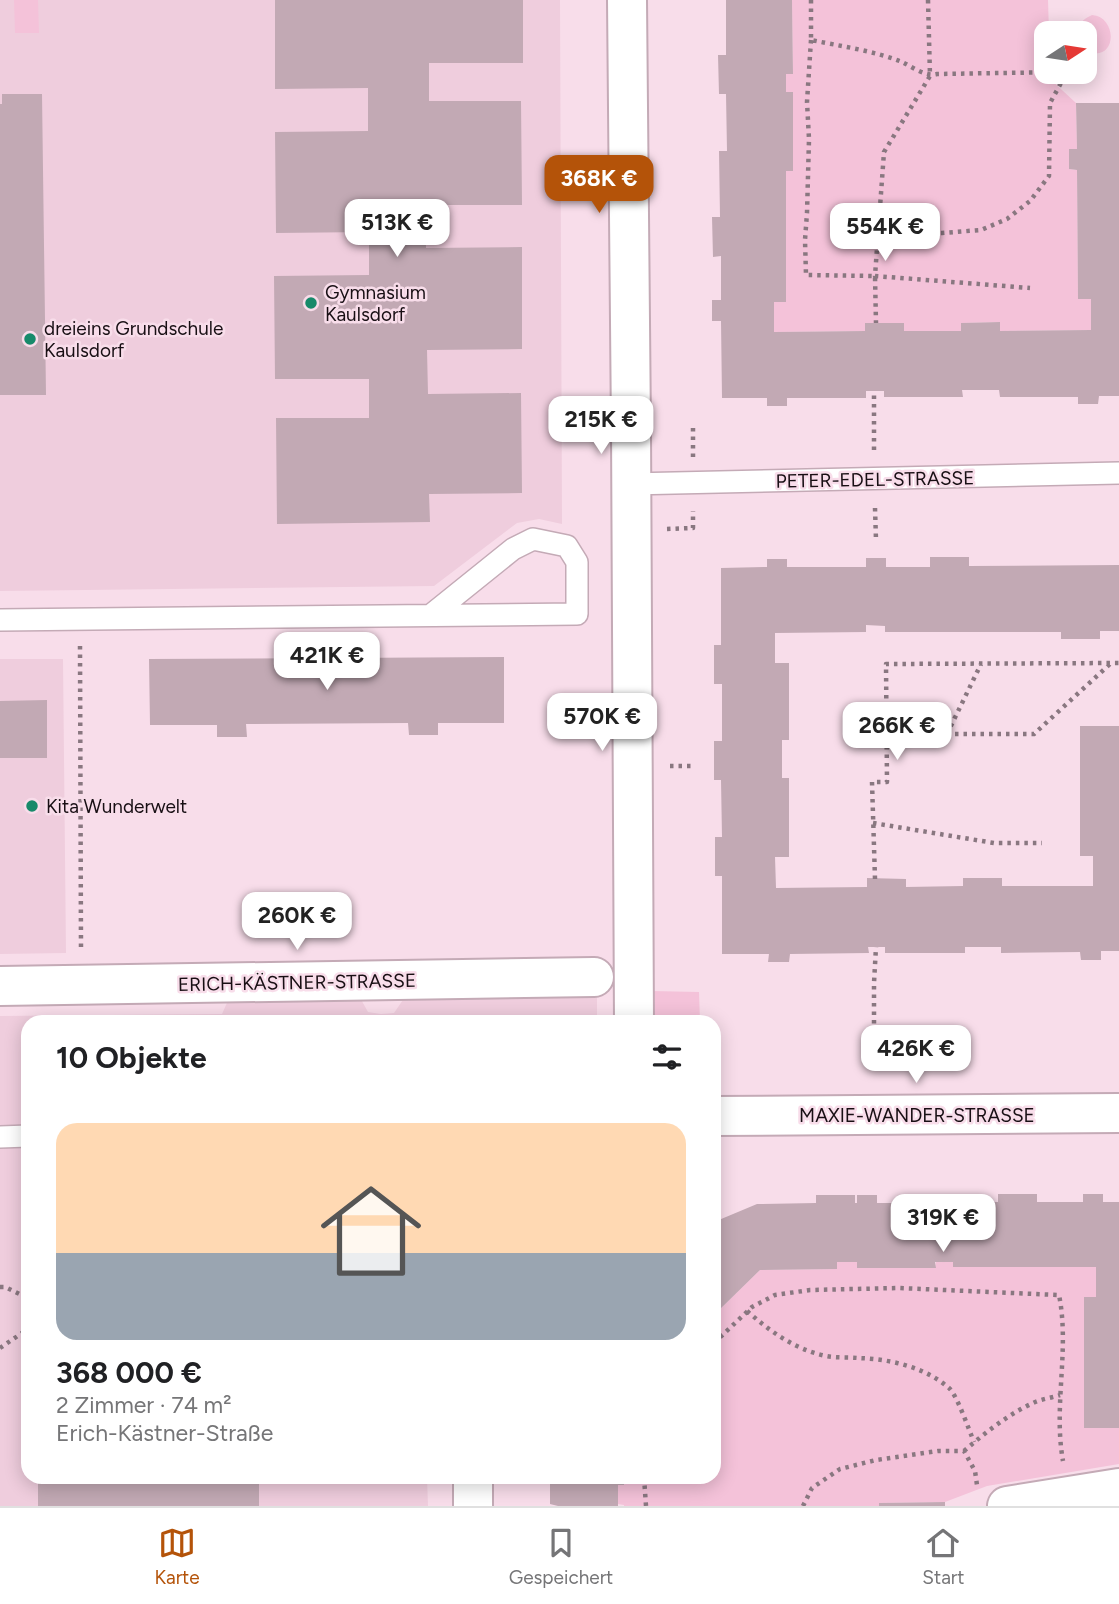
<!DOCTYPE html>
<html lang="de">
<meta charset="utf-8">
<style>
:root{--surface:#fff;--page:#f6f6f6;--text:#202124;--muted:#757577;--line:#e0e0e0;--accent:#b45309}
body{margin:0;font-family:Figtree,sans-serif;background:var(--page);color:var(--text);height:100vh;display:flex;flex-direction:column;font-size:26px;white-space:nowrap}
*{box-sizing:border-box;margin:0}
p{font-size:23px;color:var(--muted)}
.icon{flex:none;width:38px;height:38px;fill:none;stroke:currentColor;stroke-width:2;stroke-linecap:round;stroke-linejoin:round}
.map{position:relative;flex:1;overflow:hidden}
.drawer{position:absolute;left:21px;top:1015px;width:700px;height:469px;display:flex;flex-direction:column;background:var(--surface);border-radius:21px;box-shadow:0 4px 18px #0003}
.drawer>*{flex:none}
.needle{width:46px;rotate:78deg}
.fabs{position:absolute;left:1034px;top:21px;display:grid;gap:14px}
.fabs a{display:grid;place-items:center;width:63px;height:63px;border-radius:14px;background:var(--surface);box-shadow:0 4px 18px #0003;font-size:35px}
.price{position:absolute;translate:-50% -60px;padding:0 16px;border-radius:14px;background:#fff;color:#222;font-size:23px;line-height:46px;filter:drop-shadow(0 2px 4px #0008)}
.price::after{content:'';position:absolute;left:50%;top:42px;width:21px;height:16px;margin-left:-10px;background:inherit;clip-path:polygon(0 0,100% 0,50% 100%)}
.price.on{background:var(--accent);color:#fff}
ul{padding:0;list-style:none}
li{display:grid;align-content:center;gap:14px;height:371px;padding:0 35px}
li+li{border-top:2px solid var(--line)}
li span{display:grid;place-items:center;height:217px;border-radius:21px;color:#555}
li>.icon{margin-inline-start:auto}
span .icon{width:126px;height:126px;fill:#fffc;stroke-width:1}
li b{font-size:30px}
h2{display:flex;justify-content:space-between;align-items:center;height:84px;padding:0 35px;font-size:30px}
.tab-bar{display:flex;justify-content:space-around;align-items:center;height:98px;border-top:2px solid var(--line);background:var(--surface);font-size:19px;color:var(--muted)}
.tab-bar a{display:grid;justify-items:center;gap:4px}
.tab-bar .on{color:var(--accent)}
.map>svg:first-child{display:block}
</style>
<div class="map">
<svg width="1119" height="1506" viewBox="0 0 1119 1506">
<rect width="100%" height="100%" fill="#f8ddea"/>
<path fill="#efcddd" d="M 0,0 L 560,0 L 562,524 L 539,519 L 517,523 L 434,586 L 0,591 Z
M 0,659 L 63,659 L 66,953 L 0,954 Z
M 597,991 L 597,1022 L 28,1022 L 28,1477 L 427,1477 L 428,1506 L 0,1506 L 0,1016 L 222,1014 L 230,996 L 358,994 L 368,1012 L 381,1014 L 394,1013 L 407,994 Z"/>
<path fill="#f4c2d9" d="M 14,0 L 38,0 L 39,33 L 15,33 Z
M 792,0 L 1048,0 L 1049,33 L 1046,33 L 1046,72 L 1049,72 L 1049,78 L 1076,103 L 1077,149 L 1069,149 L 1069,169 L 1077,170 L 1078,299 L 1091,299 L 1091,330 L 1000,331 L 999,322 L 962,323 L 961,331 L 904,331 L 865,323 L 865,331 L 774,332 L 774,302 L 786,302 L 786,171 L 793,171 L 793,93 L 786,92 L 786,74 L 793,74 Z
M 1092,15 C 1119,17 1117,65 1085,51 L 1085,33 L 1077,33 C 1078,23 1084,19 1092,15 Z
M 651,991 L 699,992 L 700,1022 L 650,1022 Z
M 837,1262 L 857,1262 L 858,1268 L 935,1268 L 936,1262 L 953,1262 L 954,1267 L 1096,1267 L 1119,1428 L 1119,1464 L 987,1486 L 945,1502 L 879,1503 L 879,1506 L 624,1506 L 624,1505 L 618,1504 L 618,1485 L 624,1485 L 624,1477 L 714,1477 L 714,1315 L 760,1270 L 837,1269 Z"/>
<path fill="#c2a9b4" d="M 275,0 L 523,0 L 523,63 L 429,63 L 429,101 L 521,101 L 522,205 L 425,205 L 426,248 L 522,247 L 522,349 L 427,350 L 428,394 L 521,393 L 522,493 L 429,494 L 430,522 L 277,524 L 276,418 L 369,418 L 369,379 L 275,379 L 274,276 L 369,275 L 369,232 L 276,233 L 275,132 L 368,131 L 368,88 L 275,89 Z
M 726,0 L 792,0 L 793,74 L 786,74 L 786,92 L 793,92 L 793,171 L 786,171 L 786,302 L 774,302 L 774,332 L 865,331 L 865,323 L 904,323 L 904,331 L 961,331 L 961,323 L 1000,322 L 1000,331 L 1091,330 L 1091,299 L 1078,299 L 1077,170 L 1069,169 L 1069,149 L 1077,149 L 1076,103 L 1119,103 L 1119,396 L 1099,396 L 1098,404 L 1078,404 L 1078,397 L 1000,397 L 999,390 L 962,390 L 963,397 L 884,397 L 884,391 L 866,391 L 866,398 L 787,398 L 787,406 L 767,406 L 767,398 L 722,398 L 721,321 L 712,321 L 712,300 L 721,300 L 721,256 L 713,257 L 712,217 L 720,217 L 719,151 L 727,151 L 726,94 L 719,94 L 718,55 L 726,55 Z
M 2,94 L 42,94 L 46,395 L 0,395 L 0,104 L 2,104 Z
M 930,557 L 969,557 L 969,566 L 1119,565 L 1119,631 L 1100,631 L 1100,639 L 1061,639 L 1061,632 L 885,632 L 885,626 L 866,625 L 866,632 L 775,633 L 775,663 L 789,663 L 789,740 L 782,740 L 782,778 L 789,778 L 789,857 L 775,857 L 776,888 L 867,887 L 867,878 L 906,879 L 906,887 L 963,886 L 963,878 L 1002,878 L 1002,886 L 1093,886 L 1093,856 L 1080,856 L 1080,726 L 1119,726 L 1119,951 L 1101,951 L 1101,960 L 1081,960 L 1080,952 L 1001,953 L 1001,947 L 965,947 L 965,953 L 885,953 L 885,947 L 868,947 L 869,953 L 790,954 L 789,962 L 768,962 L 769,954 L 722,954 L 722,876 L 715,876 L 715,837 L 722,837 L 721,780 L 714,780 L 714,741 L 722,741 L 722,684 L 714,684 L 714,645 L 721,645 L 721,568 L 767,567 L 767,559 L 787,559 L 787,567 L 866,567 L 866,558 L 886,558 L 886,567 L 930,567 Z
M 504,657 L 504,723 L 438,723 L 438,735 L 409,735 L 408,723 L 246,724 L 247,737 L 217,737 L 217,725 L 150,725 L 149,659 Z
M 47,700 L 47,758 L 0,758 L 0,701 Z
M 934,1194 L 953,1194 L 953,1203 L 998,1202 L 998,1194 L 1037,1194 L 1037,1202 L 1083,1202 L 1083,1194 L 1103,1194 L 1103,1202 L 1119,1202 L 1119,1428 L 1084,1428 L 1084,1297 L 1096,1297 L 1096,1267 L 953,1267 L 953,1262 L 935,1262 L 936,1268 L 857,1268 L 857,1262 L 837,1262 L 837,1269 L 760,1270 L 714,1315 L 714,1222 L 757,1204 L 816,1203 L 816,1195 L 855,1195 L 855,1203 L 857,1203 L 857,1195 L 877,1195 L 877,1203 L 934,1203 Z
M 38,1477 L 259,1477 L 259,1506 L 38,1506 Z
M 550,1477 L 624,1477 L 624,1485 L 618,1485 L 618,1506 L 558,1506 L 550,1504 Z
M 945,1502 L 945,1506 L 879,1506 L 879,1503 Z"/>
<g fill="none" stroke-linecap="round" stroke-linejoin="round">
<g stroke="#c4aab6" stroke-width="24">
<path id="lane" d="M 630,484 L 1119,473
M 0,620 L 577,614 L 577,562 L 567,546 L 533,539 L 513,549 L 431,615
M 0,1137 L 28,1136"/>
</g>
<g stroke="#c4aab6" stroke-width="42">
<path id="street" d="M 627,0 L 631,429 L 634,1022
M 0,986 L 594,977
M 714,1116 L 1119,1113
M 473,1477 L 473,1506
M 1007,1506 L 1119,1488"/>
</g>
<path stroke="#897780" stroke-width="4.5" stroke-dasharray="3.5 5" stroke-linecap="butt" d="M 811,0 L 811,40 C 840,46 875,51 902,62 C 913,67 925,77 937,74 L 1067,72 L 1050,103 L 1049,176 L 1030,201 L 1007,219 L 981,230 L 942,233 L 878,233
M 928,0 L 930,76 L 884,152 L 875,276 L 1030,288
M 811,40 L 807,102 L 809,139 L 807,213 L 805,240 L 806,275 L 875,276 L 876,323
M 874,450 L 874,391
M 693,457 L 693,428
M 875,508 L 876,540
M 667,529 L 693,528 L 693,511
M 80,646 L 81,949
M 887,734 L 1034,734 L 1110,664
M 947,734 L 981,664
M 670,766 L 693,766
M 873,823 L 994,843 L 1042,843
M 875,879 L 872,782 L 887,782 L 886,664 L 1119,663
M 874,1032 L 874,983 L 876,947
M 0,1287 L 5,1287 L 28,1298
M 747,1311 C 771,1332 794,1349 826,1356 C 836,1358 848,1357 858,1358 C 890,1359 925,1367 949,1388 C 957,1395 969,1430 974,1442
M 714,1343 L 752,1307 L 775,1295 L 810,1290 L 898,1288 L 1059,1295 C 1070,1349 1053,1406 1063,1461
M 0,1348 L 28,1329
M 964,1451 C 985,1433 1007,1415 1033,1403 C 1041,1399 1051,1398 1060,1395
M 644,1477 L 646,1506
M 803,1506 L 812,1488 L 840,1469 L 876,1460 L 938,1451 L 964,1451 L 975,1471 L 977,1485"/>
<use href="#lane" stroke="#fff" stroke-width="21"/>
<use href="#street" stroke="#fff" stroke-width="38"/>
</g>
<g fill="#178a6a" stroke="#f8ddea" stroke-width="2.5">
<circle cx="311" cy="303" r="7"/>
<circle cx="30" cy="339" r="7"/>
<circle cx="32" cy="806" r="7"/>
</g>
<g text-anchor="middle" stroke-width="5" stroke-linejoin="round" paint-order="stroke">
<g font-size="19" fill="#180f14" stroke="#f8ddea" text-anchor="start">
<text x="325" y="299">Gymnasium<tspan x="325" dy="22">Kaulsdorf</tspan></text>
<text x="44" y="335">dreieins Grundschule<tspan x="44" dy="22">Kaulsdorf</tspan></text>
<text x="46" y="813">Kita Wunderwelt</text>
</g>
<g font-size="19" fill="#180f14" stroke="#f8ddea">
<text transform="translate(875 479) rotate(-1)" y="7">PETER-EDEL-STRASSE</text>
<text transform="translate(297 982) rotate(-1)" y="7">ERICH-KÄSTNER-STRASSE</text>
<text x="917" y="1122">MAXIE-WANDER-STRASSE</text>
</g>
</g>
</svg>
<div class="fabs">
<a><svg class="needle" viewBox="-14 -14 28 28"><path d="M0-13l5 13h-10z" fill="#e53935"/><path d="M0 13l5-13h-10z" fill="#757577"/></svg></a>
</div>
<b class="price on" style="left:599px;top:215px">368K €</b>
<b class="price" style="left:397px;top:259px">513K €</b>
<b class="price" style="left:885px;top:263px">554K €</b>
<b class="price" style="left:601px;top:456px">215K €</b>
<b class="price" style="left:327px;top:692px">421K €</b>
<b class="price" style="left:602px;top:753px">570K €</b>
<b class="price" style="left:897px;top:762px">266K €</b>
<b class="price" style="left:297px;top:952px">260K €</b>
<b class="price" style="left:916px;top:1085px">426K €</b>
<b class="price" style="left:943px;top:1254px">319K €</b>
<section class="drawer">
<h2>10 Objekte<svg class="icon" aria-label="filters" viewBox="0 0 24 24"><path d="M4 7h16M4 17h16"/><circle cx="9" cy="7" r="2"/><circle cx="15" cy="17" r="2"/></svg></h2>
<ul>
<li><span style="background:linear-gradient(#ffd9b3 60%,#9aa5b1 0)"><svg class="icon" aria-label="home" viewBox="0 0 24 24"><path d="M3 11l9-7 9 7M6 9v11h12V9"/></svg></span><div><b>368 000 €</b><p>2 Zimmer · 74 m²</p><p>Erich-Kästner-Straße</p></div></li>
</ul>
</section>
</div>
<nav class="tab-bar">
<a class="on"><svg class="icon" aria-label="map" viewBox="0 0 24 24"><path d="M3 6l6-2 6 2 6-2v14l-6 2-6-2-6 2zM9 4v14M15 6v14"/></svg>Karte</a>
<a><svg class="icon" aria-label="saved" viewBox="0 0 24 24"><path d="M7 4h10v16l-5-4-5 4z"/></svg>Gespeichert</a>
<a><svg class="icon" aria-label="home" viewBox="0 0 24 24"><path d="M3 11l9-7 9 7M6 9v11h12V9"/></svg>Start</a>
</nav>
